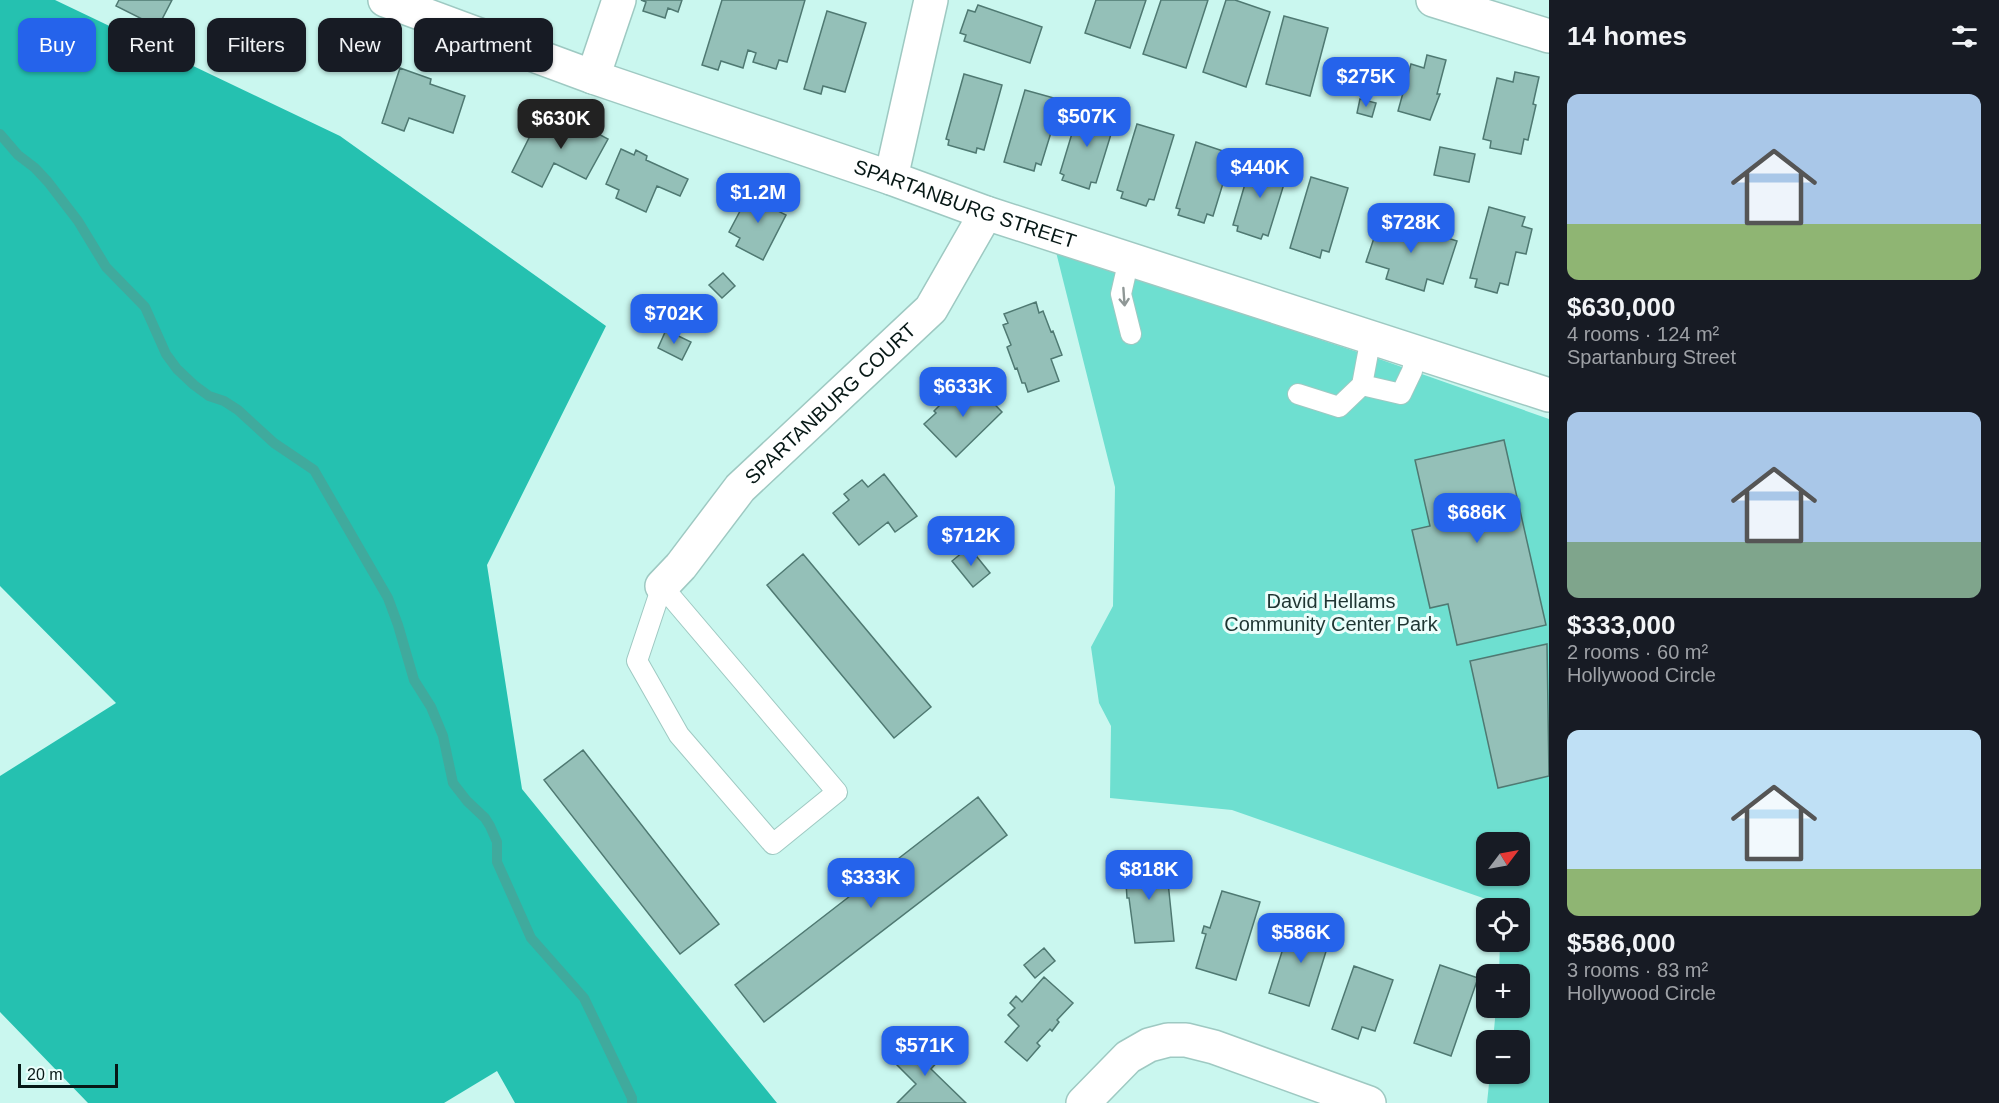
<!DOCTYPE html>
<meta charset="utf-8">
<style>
:root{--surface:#171b24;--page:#242831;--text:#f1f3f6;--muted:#9ea1a6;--accent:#2563eb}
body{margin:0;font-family:Helvetica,sans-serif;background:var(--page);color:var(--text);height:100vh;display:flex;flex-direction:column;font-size:22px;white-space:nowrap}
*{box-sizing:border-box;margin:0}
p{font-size:20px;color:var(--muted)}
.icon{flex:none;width:33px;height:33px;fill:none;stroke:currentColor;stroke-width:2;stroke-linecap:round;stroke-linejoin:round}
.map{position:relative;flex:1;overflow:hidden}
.panel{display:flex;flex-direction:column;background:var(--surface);width:450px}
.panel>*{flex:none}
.guide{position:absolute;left:18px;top:18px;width:570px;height:54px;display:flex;gap:12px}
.needle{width:39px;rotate:58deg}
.fabs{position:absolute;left:1476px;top:832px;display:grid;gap:12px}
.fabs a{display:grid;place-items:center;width:54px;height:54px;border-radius:12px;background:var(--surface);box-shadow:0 2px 4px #0004;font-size:30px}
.scale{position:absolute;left:18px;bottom:15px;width:100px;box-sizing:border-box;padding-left:6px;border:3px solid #071816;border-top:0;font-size:16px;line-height:21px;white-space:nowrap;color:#071816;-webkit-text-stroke:4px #ecfefb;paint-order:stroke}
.price{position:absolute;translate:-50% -51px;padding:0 14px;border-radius:12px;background:var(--accent);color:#fff;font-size:20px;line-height:39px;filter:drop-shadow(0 2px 3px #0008)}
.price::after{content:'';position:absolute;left:50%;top:36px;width:18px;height:14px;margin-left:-9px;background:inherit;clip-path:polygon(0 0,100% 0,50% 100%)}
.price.active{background:#222;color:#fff}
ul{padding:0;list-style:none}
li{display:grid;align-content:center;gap:12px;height:318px;padding:0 18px}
li span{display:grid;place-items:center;height:186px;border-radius:12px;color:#555}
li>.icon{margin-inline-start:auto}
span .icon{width:108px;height:108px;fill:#fffc;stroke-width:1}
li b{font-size:26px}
h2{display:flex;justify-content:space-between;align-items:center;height:72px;padding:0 18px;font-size:26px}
.chip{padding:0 21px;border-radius:12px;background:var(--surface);box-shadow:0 2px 4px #0004;font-size:21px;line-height:54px}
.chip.active{background:var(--accent);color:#fff}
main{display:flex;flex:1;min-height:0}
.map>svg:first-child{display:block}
</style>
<main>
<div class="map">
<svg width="1549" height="1103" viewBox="0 0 1549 1103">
<rect width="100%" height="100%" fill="#caf7ef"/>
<path fill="#6edfd0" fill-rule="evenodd" d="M 1056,252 L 1382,360 L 1549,419 L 1549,1103 L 1487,1103 L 1490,1074 L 1520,1074 L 1520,1041 L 1493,1041 L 1496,1008 L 1520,1008 L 1520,975 L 1499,975 L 1500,942 L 1520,942 L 1520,909 L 1500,909 L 1500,904 L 1232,810 L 1110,798 L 1111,726 L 1099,703 L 1091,647 L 1113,606 L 1115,487 ZM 1486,843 L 1520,843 L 1520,876 L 1486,876 Z"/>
<path fill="#25c1b0" d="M 0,0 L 55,0 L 340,136 L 606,326 L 487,565 L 522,789 L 777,1103 L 515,1103 L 497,1071 L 444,1103 L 88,1103 L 0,1012 L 0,776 L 116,703 L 0,586 Z"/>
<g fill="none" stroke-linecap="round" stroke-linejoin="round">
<path stroke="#40aa9d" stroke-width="10" d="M 0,134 L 18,155 L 35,168 L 48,182 L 78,221 L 106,267 L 145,307 L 166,354 L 177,369 L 194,385 L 209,396 L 224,401 L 238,410 L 274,443 L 314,470 L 388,598 L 398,625 L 414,680 L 431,707 L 443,736 L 453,783 L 467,801 L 485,818 L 490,826 L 497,842 L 497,862 L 531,938 L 584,998 L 632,1098 L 632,1103"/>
</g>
<path fill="#94c0b8" stroke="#4f7972" stroke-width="1.5" d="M 119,0 L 172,0 L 158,27 L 116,6 Z
M 641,0 L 682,0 L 678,12 L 668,8 L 665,18 L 643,11 L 646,2 Z
M 722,0 L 805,0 L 787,62 L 779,60 L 776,69 L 753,62 L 756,53 L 748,50 L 743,68 L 721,61 L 718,70 L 702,65 Z
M 1096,0 L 1146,0 L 1130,48 L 1085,33 Z
M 1161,0 L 1208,0 L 1186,68 L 1143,54 Z
M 1226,0 L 1235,0 L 1270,12 L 1246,87 L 1203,72 Z
M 978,5 L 1042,27 L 1030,63 L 964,41 L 966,35 L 960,33 L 968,10 L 975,12 Z
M 827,11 L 866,23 L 845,92 L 823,86 L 821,94 L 804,89 Z
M 1284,16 L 1328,28 L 1310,96 L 1266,84 Z
M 1427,55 L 1446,60 L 1437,94 L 1440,94 L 1430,120 L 1398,111 L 1411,64 L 1424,68 Z
M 400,68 L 431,79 L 430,84 L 465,96 L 453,133 L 409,118 L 404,131 L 382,123 Z
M 1515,72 L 1539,77 L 1533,104 L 1536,105 L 1528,140 L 1524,139 L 1521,154 L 1490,148 L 1491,141 L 1483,139 L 1497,78 L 1513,82 Z
M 964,74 L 1002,85 L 984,150 L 977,148 L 976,153 L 948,145 L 949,140 L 946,139 Z
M 1025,90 L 1061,100 L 1041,165 L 1036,163 L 1034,171 L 1004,162 Z
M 1360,99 L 1376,103 L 1372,117 L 1357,113 Z
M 1080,107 L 1116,118 L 1096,183 L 1091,182 L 1089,189 L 1062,180 L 1064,175 L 1060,173 Z
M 572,109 L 596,121 L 591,130 L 608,139 L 586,179 L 554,163 L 542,187 L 512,172 L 536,124 L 560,135 Z
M 1137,124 L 1174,135 L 1154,200 L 1149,199 L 1146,206 L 1121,198 L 1123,192 L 1117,190 Z
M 1196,142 L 1232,154 L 1213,216 L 1207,214 L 1204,223 L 1178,215 L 1180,209 L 1176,208 Z
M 1440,147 L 1475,154 L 1469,182 L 1434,175 Z
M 621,149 L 634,155 L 636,150 L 647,156 L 646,160 L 688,179 L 680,196 L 657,186 L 646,212 L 616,198 L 619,190 L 606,184 Z
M 1252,160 L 1288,171 L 1268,236 L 1263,234 L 1261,239 L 1237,231 L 1238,226 L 1233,225 Z
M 1311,177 L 1348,188 L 1329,252 L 1322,250 L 1320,258 L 1290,248 Z
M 756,190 L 780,202 L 776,210 L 786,215 L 763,260 L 736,246 L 740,238 L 729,232 L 748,196 L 752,198 Z
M 1489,207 L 1525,217 L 1522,226 L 1532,229 L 1526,254 L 1516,252 L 1508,285 L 1500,283 L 1497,293 L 1475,287 L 1477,279 L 1470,278 Z
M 1381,217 L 1457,241 L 1443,284 L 1427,279 L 1424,291 L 1386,279 L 1389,269 L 1366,262 Z
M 723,273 L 735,286 L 722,298 L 709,285 Z
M 1036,302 L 1039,313 L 1043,311 L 1051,332 L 1053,331 L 1062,355 L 1051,359 L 1059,381 L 1028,392 L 1025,383 L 1022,383 L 1017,368 L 1015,369 L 1007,347 L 1011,345 L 1003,325 L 1008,323 L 1004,314 Z
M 666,330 L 691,342 L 682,360 L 658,348 Z
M 970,379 L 1002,412 L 956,457 L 924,424 L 936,413 L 934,411 L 955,390 L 957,392 Z
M 1504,440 L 1546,625 L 1457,645 L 1448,604 L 1430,608 L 1412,530 L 1430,526 L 1415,460 Z
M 884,474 L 917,516 L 895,532 L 888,522 L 859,545 L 833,513 L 849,500 L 844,494 L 862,480 L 868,487 Z
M 969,547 L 990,573 L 973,587 L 952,561 Z
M 803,554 L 931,707 L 894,738 L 767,585 Z
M 1547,644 L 1549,776 L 1498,788 L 1470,661 Z
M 583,750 L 719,924 L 680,954 L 544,780 Z
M 978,797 L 1007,835 L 764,1022 L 735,985 Z
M 1139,853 L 1141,865 L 1166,862 L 1174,941 L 1135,943 L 1129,898 L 1127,898 L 1126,883 L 1129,883 L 1125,855 Z
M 1222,891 L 1260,902 L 1236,980 L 1196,968 L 1206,934 L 1202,933 L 1204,926 L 1210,928 Z
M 1291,923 L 1322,933 L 1325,926 L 1333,929 L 1309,1006 L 1269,993 Z
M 1044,948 L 1055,961 L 1035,978 L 1024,965 Z
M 1440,965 L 1478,978 L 1451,1056 L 1414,1043 Z
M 1354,966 L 1393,980 L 1375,1031 L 1362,1027 L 1358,1039 L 1332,1029 Z
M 1044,977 L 1073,1003 L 1057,1020 L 1059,1022 L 1052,1031 L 1050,1029 L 1037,1043 L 1040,1046 L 1027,1061 L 1005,1042 L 1019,1026 L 1008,1015 L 1015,1008 L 1010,1003 L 1016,996 L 1022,1002 Z
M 919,1038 L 941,1058 L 931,1069 L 966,1103 L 897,1103 L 916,1084 L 895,1063 Z"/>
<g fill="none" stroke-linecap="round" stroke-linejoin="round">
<g stroke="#9ec9c2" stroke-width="22">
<path id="service" d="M 1129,259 L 1121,294 L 1131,334
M 1362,385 L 1401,394 L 1412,371 L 1416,352
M 1298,394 L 1339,407 L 1362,385 L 1371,337
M 662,586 L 837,792 L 773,844 L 679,735 L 637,661 Z"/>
</g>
<g stroke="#9ec9c2" stroke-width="36">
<g id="minor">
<path id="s1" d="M 385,0 L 593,77 L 891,178 L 986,213 L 1549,395"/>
<path d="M 1433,0 L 1549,36"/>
<path d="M 593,77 L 619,0"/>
<path d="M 891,178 L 931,0"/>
<path id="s2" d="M 662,586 L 681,566 L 740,488 L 931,309 L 986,213"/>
<path d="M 1083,1103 L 1128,1057 L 1149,1045 L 1168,1040 L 1186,1040 L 1214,1047 L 1369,1103"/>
</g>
</g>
<use href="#service" stroke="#fff" stroke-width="20"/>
<use href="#minor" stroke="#fff" stroke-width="33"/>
</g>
<defs><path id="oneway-shaft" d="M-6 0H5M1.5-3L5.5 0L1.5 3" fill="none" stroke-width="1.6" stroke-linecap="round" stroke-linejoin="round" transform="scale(1.5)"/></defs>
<use stroke="#8f9796" href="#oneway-shaft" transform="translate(1124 297) rotate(86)"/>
<g text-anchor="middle" stroke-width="6" stroke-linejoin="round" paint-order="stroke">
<g font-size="20" fill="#071816" stroke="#ecfefb">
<text dy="7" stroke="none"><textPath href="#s1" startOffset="615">SPARTANBURG STREET</textPath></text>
<text dy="7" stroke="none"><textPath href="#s2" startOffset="249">SPARTANBURG COURT</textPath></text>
</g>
<g font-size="20" fill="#1f3633" stroke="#ecfefb">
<text x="1331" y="608">David Hellams<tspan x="1331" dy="23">Community Center Park</tspan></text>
</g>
</g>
</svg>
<div class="fabs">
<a><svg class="needle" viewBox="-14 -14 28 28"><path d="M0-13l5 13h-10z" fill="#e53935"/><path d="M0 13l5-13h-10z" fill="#9ea1a6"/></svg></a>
<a><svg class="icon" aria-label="locate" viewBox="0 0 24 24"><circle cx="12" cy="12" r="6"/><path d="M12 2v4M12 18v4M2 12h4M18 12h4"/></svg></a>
<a>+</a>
<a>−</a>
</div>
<div class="scale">20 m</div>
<b class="price" style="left:1366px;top:108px">$275K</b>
<b class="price" style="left:1087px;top:148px">$507K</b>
<b class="price active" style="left:561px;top:150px">$630K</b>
<b class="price" style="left:1260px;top:199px">$440K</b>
<b class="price" style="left:758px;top:224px">$1.2M</b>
<b class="price" style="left:1411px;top:254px">$728K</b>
<b class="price" style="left:674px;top:345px">$702K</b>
<b class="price" style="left:963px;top:418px">$633K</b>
<b class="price" style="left:1477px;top:544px">$686K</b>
<b class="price" style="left:971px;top:567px">$712K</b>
<b class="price" style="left:1149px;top:901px">$818K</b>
<b class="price" style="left:871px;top:909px">$333K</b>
<b class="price" style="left:1301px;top:964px">$586K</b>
<b class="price" style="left:925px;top:1077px">$571K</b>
<div class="guide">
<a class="chip active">Buy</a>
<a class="chip">Rent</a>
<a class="chip">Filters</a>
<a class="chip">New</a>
<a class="chip">Apartment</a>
</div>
</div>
<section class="panel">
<h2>14 homes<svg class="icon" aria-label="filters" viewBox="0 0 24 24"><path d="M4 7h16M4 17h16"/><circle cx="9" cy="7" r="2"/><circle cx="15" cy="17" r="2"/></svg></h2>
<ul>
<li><span style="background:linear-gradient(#a9c7e8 70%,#8fb573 0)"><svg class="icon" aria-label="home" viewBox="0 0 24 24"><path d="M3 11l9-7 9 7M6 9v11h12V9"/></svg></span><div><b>$630,000</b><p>4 rooms · 124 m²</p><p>Spartanburg Street</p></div></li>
<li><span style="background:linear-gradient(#a9c7e8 70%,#7fa58c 0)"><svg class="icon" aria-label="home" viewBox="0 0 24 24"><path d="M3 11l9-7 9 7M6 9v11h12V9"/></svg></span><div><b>$333,000</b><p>2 rooms · 60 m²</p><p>Hollywood Circle</p></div></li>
<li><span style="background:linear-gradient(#bfe0f5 75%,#8fb573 0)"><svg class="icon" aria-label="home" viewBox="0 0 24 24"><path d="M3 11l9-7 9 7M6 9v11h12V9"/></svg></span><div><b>$586,000</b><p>3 rooms · 83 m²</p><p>Hollywood Circle</p></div></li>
</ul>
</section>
</main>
